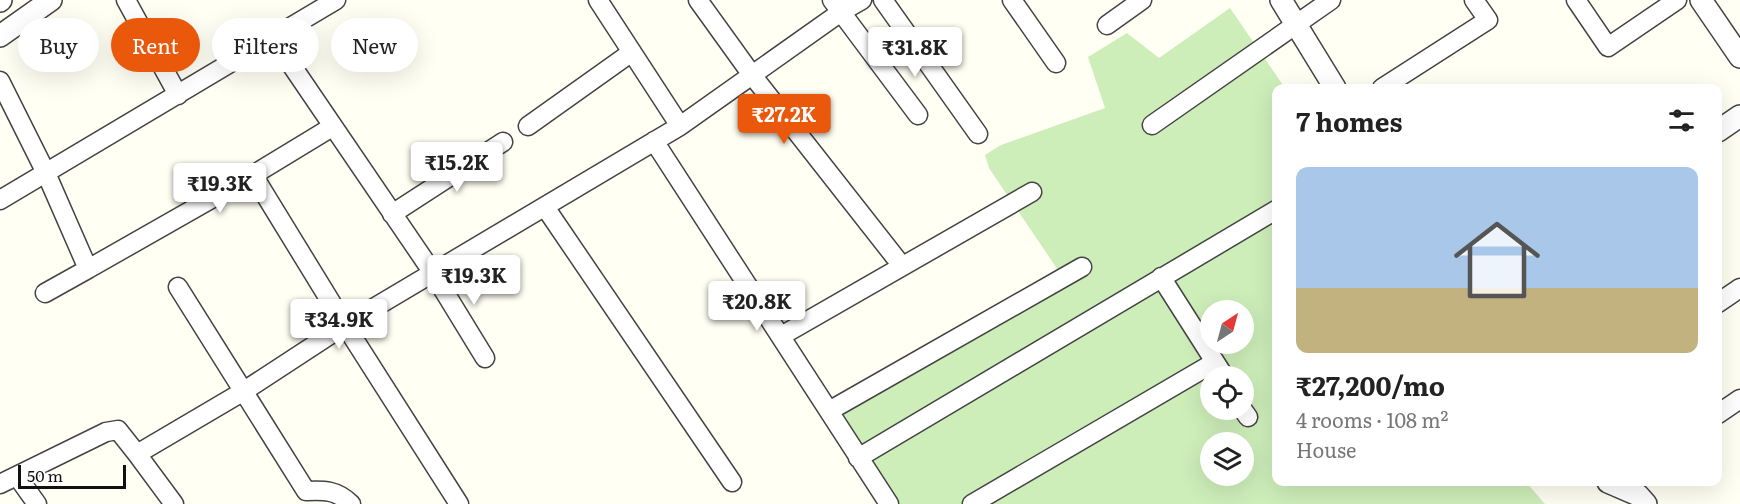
<!DOCTYPE html>
<meta charset="utf-8">
<style>
:root{--surface:#fff;--page:#f6f6f6;--text:#222;--muted:#767676;--accent:#ea580c}
body{margin:0;font-family:Literata,serif;background:var(--page);color:var(--text);height:100vh;display:flex;flex-direction:column;font-size:22px;white-space:nowrap}
*{box-sizing:border-box;margin:0}
p{font-size:20px;color:var(--muted)}
.icon{flex:none;width:33px;height:33px;fill:none;stroke:currentColor;stroke-width:2;stroke-linecap:round;stroke-linejoin:round}
.map{position:relative;flex:1;overflow:hidden}
.panel{position:absolute;left:1272px;top:84px;width:450px;height:402px;display:flex;flex-direction:column;background:var(--surface);border-radius:12px;box-shadow:0 6px 24px #0002}
.panel>*{flex:none}
.top-card{position:absolute;left:18px;top:18px;width:570px;height:54px;display:flex;gap:12px}
.needle{width:39px;rotate:36deg}
.controls{position:absolute;left:1200px;top:300px;display:grid;gap:12px}
.controls a{display:grid;place-items:center;width:54px;height:54px;border-radius:50%;background:var(--surface);box-shadow:0 6px 24px #0002;font-size:30px}
.scale{position:absolute;left:18px;bottom:15px;width:108px;box-sizing:border-box;padding-left:6px;border:3px solid #111;border-top:0;font-size:16px;line-height:21px;white-space:nowrap;color:#111;-webkit-text-stroke:4px #fff;paint-order:stroke}
.price{position:absolute;translate:-50% -51px;padding:0 14px;border-radius:6px;background:#fff;color:#222;font-size:20px;line-height:39px;filter:drop-shadow(0 2px 3px #0008)}
.price::after{content:'';position:absolute;left:50%;top:36px;width:18px;height:14px;margin-left:-9px;background:inherit;clip-path:polygon(0 0,100% 0,50% 100%)}
.price.selected{background:var(--accent);color:#fff}
ul{padding:0;list-style:none}
li{display:grid;align-content:center;gap:12px;height:318px;padding:0 24px}
li span{display:grid;place-items:center;height:186px;border-radius:12px;color:#555}
li>.icon{margin-inline-start:auto}
span .icon{width:108px;height:108px;fill:#fffc;stroke-width:1}
li b{font-size:26px}
h2{display:flex;justify-content:space-between;align-items:center;height:72px;padding:0 24px;font-size:26px}
.chip{padding:0 21px;border-radius:27px;background:var(--surface);box-shadow:0 6px 24px #0002;font-size:21px;line-height:54px}
.chip.selected{background:var(--accent);color:#fff}
.map>svg:first-child{display:block}
</style>
<div class="map">
<svg width="1740" height="504" viewBox="0 0 1740 504">
<rect width="100%" height="100%" fill="#fffff4"/>
<path fill="#cdeeb9" fill-rule="evenodd" d="M 1230,8 L 1285,88 L 1276,88 L 1276,201 L 1264,211 L 1276,227 L 1276,482 L 1526,482 L 1545,504 L 894,504 L 829,402 L 1060,273 L 989,168 L 985,155 L 1001,145 L 1105,108 L 1088,57 L 1127,33 L 1159,58 ZM 1210,310 L 1244,310 L 1244,344 L 1210,344 ZM 1210,376 L 1244,376 L 1244,410 L 1210,410 ZM 1210,442 L 1244,442 L 1244,476 L 1210,476 Z"/>
<g fill="none" stroke-linecap="round" stroke-linejoin="round">
<g stroke="#444" stroke-width="21">
<path id="minor" d="M 126,0 L 178,95
M 598,0 L 680,126
M 698,0 L 752,75 L 902,266
M 832,0 L 841,12 L 862,0
M 883,0 L 978,134
M 1012,0 L 1056,63
M 1576,0 L 1608,47 L 1677,0
M 1107,25 L 1142,0
M 273,38 L 433,273 L 485,358
M 0,81 L 46,173 L 88,269 L 45,293
M 1382,88 L 1488,20 L 1474,0
M 1152,125 L 1331,0
M 528,126 L 632,52
M 654,141 L 889,504
M 253,175 L 345,325 L 459,504
M 0,200 L 336,0
M 545,207 L 732,482
M 392,214 L 503,142
M 88,269 L 253,175 L 332,127
M 1161,277 L 1224,376
M 178,287 L 306,491 C 324,490 337,490 351,504
M 1718,303 L 1740,288
M 781,336 L 1032,192
M 1243,410 L 1248,417
M 829,411 L 1082,267
M 1718,414 L 1740,399
M 137,454 L 174,504
M 858,458 L 1276,210
M 17,476 L 37,504
M 0,484 L 106,432 L 118,430 L 137,454 L 244,391 L 345,325 L 680,126 L 841,12 L 918,115
M 972,504 L 1215,362"/>
</g>
<g stroke="#444" stroke-width="24">
<path id="tertiary" d="M 1281,0 L 1335,88
M 1701,0 L 1740,57
M 0,1 L 1,0
M 0,36 L 51,0
M 1718,131 L 1740,116
M 1608,482 L 1638,495 L 1646,504"/>
</g>
<use href="#minor" stroke="#fff" stroke-width="18"/>
<use href="#tertiary" stroke="#fff" stroke-width="21"/>
</g>
</svg>
<div class="controls">
<a><svg class="needle" viewBox="-14 -14 28 28"><path d="M0-13l5 13h-10z" fill="#e53935"/><path d="M0 13l5-13h-10z" fill="#767676"/></svg></a>
<a><svg class="icon" aria-label="locate" viewBox="0 0 24 24"><circle cx="12" cy="12" r="6"/><path d="M12 2v4M12 18v4M2 12h4M18 12h4"/></svg></a>
<a><svg class="icon" aria-label="layers" viewBox="0 0 24 24"><path d="M12 4l9 5-9 5-9-5zM3 14l9 5 9-5"/></svg></a>
</div>
<div class="scale">50 m</div>
<b class="price" style="left:915px;top:78px">₹31.8K</b>
<b class="price selected" style="left:784px;top:145px">₹27.2K</b>
<b class="price" style="left:457px;top:193px">₹15.2K</b>
<b class="price" style="left:220px;top:214px">₹19.3K</b>
<b class="price" style="left:474px;top:306px">₹19.3K</b>
<b class="price" style="left:757px;top:332px">₹20.8K</b>
<b class="price" style="left:339px;top:350px">₹34.9K</b>
<div class="top-card">
<a class="chip">Buy</a>
<a class="chip selected">Rent</a>
<a class="chip">Filters</a>
<a class="chip">New</a>
</div>
<section class="panel">
<h2>7 homes<svg class="icon" aria-label="filters" viewBox="0 0 24 24"><path d="M4 7h16M4 17h16"/><circle cx="9" cy="7" r="2"/><circle cx="15" cy="17" r="2"/></svg></h2>
<ul>
<li><span style="background:linear-gradient(#a9c7e8 65%,#c2b280 0)"><svg class="icon" aria-label="home" viewBox="0 0 24 24"><path d="M3 11l9-7 9 7M6 9v11h12V9"/></svg></span><div><b>₹27,200/mo</b><p>4 rooms · 108 m²</p><p>House</p></div></li>
</ul>
</section>
</div>
